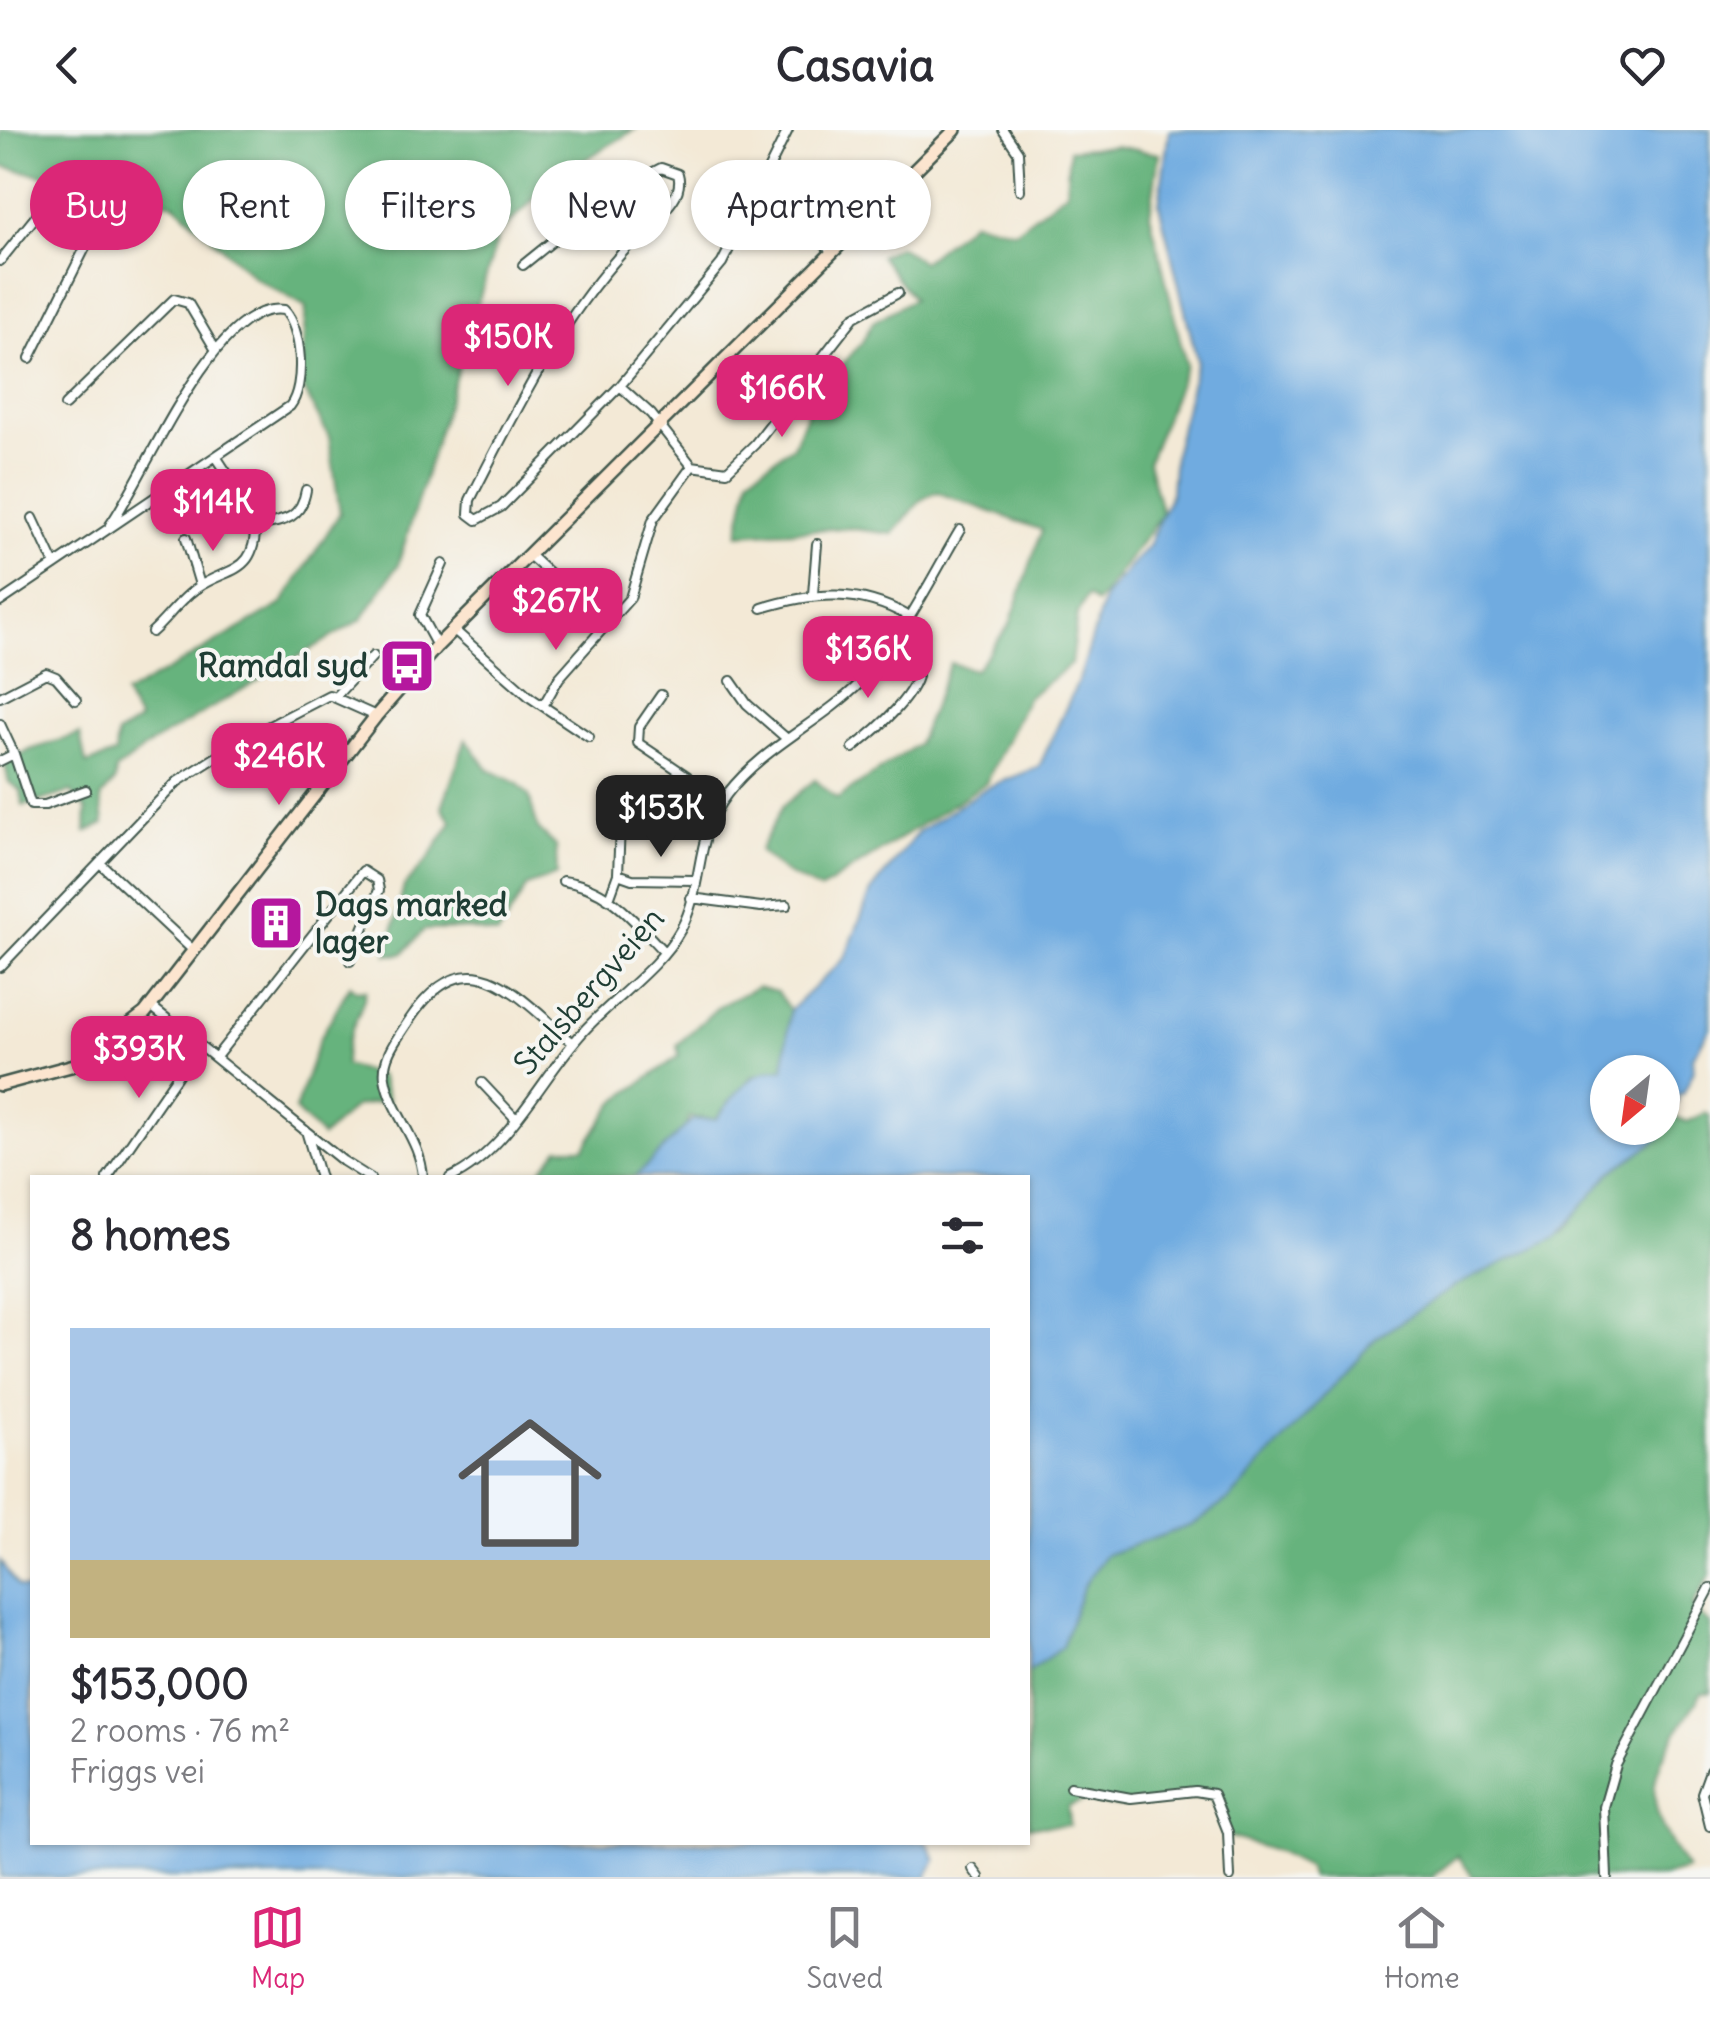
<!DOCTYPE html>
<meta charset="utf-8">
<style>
:root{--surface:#fff;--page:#f2f2f3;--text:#2b2b33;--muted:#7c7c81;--line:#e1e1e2;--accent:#db2777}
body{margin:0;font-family:Delius,sans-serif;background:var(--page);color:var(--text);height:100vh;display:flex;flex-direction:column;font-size:38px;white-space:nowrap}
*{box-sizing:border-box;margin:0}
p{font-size:32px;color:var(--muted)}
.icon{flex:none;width:55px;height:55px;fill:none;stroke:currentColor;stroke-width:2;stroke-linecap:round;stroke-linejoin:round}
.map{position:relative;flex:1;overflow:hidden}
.details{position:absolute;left:30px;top:1045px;width:1000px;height:670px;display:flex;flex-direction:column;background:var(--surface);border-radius:0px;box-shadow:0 2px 8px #0004}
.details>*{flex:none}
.hud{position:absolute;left:30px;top:30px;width:1000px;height:90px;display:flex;gap:20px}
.needle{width:65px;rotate:209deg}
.controls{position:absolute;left:1590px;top:925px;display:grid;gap:20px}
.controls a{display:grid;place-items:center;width:90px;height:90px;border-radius:50%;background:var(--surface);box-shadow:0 2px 8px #0004;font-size:50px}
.price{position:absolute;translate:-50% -85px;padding:0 22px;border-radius:20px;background:var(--accent);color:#fff;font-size:32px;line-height:65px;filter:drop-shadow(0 2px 5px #0008)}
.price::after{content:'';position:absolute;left:50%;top:60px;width:30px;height:22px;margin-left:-15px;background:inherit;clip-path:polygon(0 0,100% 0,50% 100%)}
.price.on{background:#222;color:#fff}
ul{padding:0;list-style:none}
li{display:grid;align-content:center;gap:20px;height:530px;padding:0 40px}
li+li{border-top:2px solid var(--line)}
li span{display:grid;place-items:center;height:310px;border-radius:0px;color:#555}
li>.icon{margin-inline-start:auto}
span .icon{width:180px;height:180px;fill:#fffc;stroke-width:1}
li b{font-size:42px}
h2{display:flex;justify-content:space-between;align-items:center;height:120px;padding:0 40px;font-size:42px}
.pill{padding:0 35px;border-radius:45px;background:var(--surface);box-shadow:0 2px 8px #0004;font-size:35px;line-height:90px}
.pill.on{background:var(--accent);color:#fff}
header{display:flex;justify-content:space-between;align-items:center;height:130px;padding:0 40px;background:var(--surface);font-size:45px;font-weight:800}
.menu{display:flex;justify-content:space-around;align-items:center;height:140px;border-top:2px solid var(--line);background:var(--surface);font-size:28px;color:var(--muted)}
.menu a{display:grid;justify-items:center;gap:5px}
.menu .on{color:var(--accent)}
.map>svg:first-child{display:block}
</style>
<header><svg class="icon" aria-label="back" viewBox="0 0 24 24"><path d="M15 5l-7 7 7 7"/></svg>Casavia<svg class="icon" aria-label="heart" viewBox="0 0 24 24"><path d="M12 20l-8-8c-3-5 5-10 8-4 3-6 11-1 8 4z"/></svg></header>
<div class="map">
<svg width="1710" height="1747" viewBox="0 0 1710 1747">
<rect width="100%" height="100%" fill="#f6f6f2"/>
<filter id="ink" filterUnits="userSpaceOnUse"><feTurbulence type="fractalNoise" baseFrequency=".01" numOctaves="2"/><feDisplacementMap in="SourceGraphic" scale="20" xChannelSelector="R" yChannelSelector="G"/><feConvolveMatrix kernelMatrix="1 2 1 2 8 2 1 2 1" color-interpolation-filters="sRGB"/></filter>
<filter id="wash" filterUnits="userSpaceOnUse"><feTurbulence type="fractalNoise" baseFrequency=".0048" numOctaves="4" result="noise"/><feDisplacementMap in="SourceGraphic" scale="40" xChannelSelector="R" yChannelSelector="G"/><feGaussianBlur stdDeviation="2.25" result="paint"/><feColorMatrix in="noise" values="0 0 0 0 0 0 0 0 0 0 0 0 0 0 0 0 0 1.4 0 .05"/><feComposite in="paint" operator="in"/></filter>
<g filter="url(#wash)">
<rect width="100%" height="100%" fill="#f3e9d6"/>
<path fill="#66b37d" stroke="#427858" stroke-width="2.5" d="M 0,0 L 634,0 L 555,48 L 499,104 L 398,435 L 362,489 L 152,613 L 116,640 L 115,651 L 101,668 L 104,694 L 86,702 L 87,680 L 71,662 L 23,676 L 21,661 L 9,652 L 5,635 L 30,620 L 80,604 L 86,634 L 115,624 L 117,605 L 139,591 L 125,565 L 282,474 L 340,383 L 329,307 L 300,252 L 306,177 L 255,148 L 175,74 L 0,36 Z
M 1115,16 L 1159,24 L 1150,84 L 1186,235 L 1148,332 L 1162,384 L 1097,473 L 1087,466 L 1077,485 L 1071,534 L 1027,568 L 986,653 L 820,760 L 785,743 L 759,721 L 783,676 L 815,650 L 837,669 L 918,614 L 950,533 L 975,540 L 1010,494 L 1042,400 L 936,362 L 921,370 L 893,404 L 847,398 L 738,404 L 750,346 L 793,316 L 812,270 L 862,212 L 873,192 L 913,169 L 880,126 L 899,116 L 922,132 L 973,91 L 1015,101 L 1066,62 L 1069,20 Z
M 466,609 L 489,640 L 517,653 L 529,666 L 538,699 L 556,716 L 557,745 L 527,756 L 498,805 L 468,799 L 424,800 L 402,824 L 387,825 L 404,756 L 429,728 L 452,692 L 442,677 Z
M 350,855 L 356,861 L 366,860 C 362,886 343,906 345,935 L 380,946 L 388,970 L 354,977 L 322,1007 L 295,980 L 319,910 Z
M 757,857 L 777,862 L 790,880 L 784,940 L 752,946 L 715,989 L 689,987 L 684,1000 L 635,1047 L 535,1048 L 559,1018 L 584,1018 L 615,972 L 679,926 L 677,915 L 719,876 Z
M 1706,983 L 1710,986 L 1710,1445 L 1692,1477 L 1710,1494 L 1710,1562 L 1702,1562 C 1655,1637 1631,1659 1687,1740 L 1662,1747 L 1473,1747 L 1458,1726 L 1432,1747 L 1311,1747 L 1309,1738 L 1277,1722 L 1224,1705 L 1220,1681 L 1209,1666 L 1118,1676 L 1083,1671 L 1068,1676 L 1069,1695 L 1028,1696 L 1028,1542 L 1062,1517 L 1082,1458 L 1105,1425 L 1192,1395 L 1230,1368 L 1376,1208 L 1455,1156 L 1563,1102 L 1587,1065 L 1610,1043 L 1660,1008 L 1672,985 L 1687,992 Z"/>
<path fill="#6fabe0" stroke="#47748a" stroke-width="2.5" d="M 1169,0 L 1710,0 L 1710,898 L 1693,927 L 1694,940 L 1683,964 L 1677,964 L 1678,971 L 1664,997 L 1662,942 L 1608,942 L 1608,998 L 1658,998 L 1660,1008 L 1610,1043 L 1556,1107 L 1455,1156 L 1376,1208 L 1231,1368 L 1192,1395 L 1105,1425 L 1082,1458 L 1062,1517 L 1028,1542 L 1028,1048 L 635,1047 L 692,990 L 716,989 C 736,965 750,937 784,939 L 790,880 L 845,828 L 871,762 L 918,702 L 986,658 L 1039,637 L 1080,547 L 1105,466 L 1148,416 L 1171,363 L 1174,325 L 1197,230 L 1159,74 Z
M 0,1431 L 18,1457 L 32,1460 L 32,1712 L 927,1712 L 936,1730 L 927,1747 L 0,1747 Z"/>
</g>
<g filter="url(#ink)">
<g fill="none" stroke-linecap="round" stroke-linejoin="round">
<g stroke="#3f574c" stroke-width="12">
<path id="street" d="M 1003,0 L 1018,22 L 1020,60
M 763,52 L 832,122
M 0,131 L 53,65 L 79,41 L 94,43 L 104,53 L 105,78 L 30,228
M 523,135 L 611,64 L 661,38 L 678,44 C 685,67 659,85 644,100 C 565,177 520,273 470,370 L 469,384 L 477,390 L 501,377 L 620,256 L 651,284 L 692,336 L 727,341 L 755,314 L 854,187 L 898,163
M 490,199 L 506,207 L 539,241
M 620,256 L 722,133 L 788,0
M 65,275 L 174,169 L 188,173 L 214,217
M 33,388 L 55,435
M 256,396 C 283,391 301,390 306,360
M 186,408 L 200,455
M 528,424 L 606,495 L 630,468 L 653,390 L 692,336
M 813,464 L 817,414
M 0,472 L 290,276 C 306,256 302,197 284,180 C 216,168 145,347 110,395
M 762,478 C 814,462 859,458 908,486
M 453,499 L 531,568 L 589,607
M 152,502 C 167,489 180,469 197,458 C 228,436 259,446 255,386 L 217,328
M 437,516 L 420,485 L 443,434
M 731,551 L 747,574 L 786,608
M 661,565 L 639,597 L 638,613 L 687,646 L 709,692
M 336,566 L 373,526
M 0,567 L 46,543 L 56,547 L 76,570
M 543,576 L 559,548 L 606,495
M 0,594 L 14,624 L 0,631
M 853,618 C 874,602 925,560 918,531 L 890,514
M 14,624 L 31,675 L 45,675 L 86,660
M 100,733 L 195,822
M 618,744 L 632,749 L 694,750
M 563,751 C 609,757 633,790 664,822
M 610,766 L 618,744 L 620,695
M 691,768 L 761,777 L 787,775
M 0,837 L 177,652 L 248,607 L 329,565 L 376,586
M 151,876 L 343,1031 L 370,1048
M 216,927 L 363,741 L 377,750 L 379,760 L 350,831
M 482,953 L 515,988
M 307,1004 L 320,1048
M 107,1048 L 199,914
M 423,1048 C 421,1009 391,984 385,948 C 382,927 397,909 408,892 C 468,801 515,865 573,913
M 450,1048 C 507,1022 541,948 582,903 C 612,869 659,839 681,799 C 705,754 693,708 727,664 C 764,616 819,594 861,552 C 902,510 930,450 960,400
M 1710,1641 L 1702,1663 L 1710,1696
M 1070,1657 L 1131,1668 L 1195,1661 L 1213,1664 L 1228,1702 L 1230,1747
M 973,1739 L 979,1747
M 1607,1747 L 1604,1677 L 1616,1635 L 1710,1458"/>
</g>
<g stroke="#3f574c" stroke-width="16">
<path id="secondary" d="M 0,955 L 78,934 L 145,883 L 376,586 L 437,516 L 955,0"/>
</g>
<use href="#street" stroke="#fff" stroke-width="8"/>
<use href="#secondary" stroke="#fce5cf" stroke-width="11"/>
</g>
</g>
<defs>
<g id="bus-square" transform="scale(2.875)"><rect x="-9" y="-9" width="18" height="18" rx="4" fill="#b5179e" stroke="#f6f6f2"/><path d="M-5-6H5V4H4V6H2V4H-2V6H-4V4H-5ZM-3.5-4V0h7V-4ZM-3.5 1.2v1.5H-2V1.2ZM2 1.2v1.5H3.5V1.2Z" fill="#fff"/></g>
<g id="building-square" transform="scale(2.875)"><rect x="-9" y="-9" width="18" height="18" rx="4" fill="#b5179e" stroke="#f6f6f2"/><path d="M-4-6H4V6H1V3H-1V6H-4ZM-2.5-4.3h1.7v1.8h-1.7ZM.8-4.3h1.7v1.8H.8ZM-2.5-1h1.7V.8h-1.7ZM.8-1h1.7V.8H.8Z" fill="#fff"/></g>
</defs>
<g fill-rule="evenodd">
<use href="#bus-square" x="407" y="536"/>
<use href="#building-square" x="276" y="793"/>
</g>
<g text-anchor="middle" stroke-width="8" stroke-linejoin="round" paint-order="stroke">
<g font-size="32" font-weight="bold" fill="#1f3d34" stroke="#f6f6f2" text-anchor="end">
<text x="368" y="547">Ramdal syd</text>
<text x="315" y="786" text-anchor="start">Dags marked<tspan x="315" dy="37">lager</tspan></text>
</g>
<g font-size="32" fill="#1f3d34" stroke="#f6f6f2">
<text transform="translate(589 861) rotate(-49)" y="11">Stalsbergveien</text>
</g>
</g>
</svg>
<div class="controls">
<a><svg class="needle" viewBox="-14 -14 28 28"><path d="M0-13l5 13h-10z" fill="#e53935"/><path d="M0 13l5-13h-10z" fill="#7c7c81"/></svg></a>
</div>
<b class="price" style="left:508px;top:259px">$150K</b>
<b class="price" style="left:782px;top:310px">$166K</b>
<b class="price" style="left:213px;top:424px">$114K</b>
<b class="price" style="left:556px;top:523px">$267K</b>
<b class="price" style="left:868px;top:571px">$136K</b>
<b class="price" style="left:279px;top:678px">$246K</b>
<b class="price on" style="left:661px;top:730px">$153K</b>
<b class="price" style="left:139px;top:971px">$393K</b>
<div class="hud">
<a class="pill on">Buy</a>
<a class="pill">Rent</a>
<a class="pill">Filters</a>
<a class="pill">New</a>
<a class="pill">Apartment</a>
</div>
<section class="details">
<h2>8 homes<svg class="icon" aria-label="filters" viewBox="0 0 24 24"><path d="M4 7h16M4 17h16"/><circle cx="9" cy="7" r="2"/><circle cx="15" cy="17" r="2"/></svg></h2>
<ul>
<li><span style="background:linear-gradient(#a9c7e8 75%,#c2b280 0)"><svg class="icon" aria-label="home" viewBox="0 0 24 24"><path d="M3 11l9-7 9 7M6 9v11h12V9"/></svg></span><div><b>$153,000</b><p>2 rooms · 76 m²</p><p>Friggs vei</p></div></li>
</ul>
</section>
</div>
<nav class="menu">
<a class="on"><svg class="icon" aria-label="map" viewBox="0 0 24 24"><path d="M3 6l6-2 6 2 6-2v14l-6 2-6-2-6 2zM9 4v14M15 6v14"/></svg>Map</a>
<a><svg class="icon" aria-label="saved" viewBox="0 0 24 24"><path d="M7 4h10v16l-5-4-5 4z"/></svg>Saved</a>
<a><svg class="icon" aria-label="home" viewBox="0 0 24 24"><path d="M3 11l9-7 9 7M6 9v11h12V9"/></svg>Home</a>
</nav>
